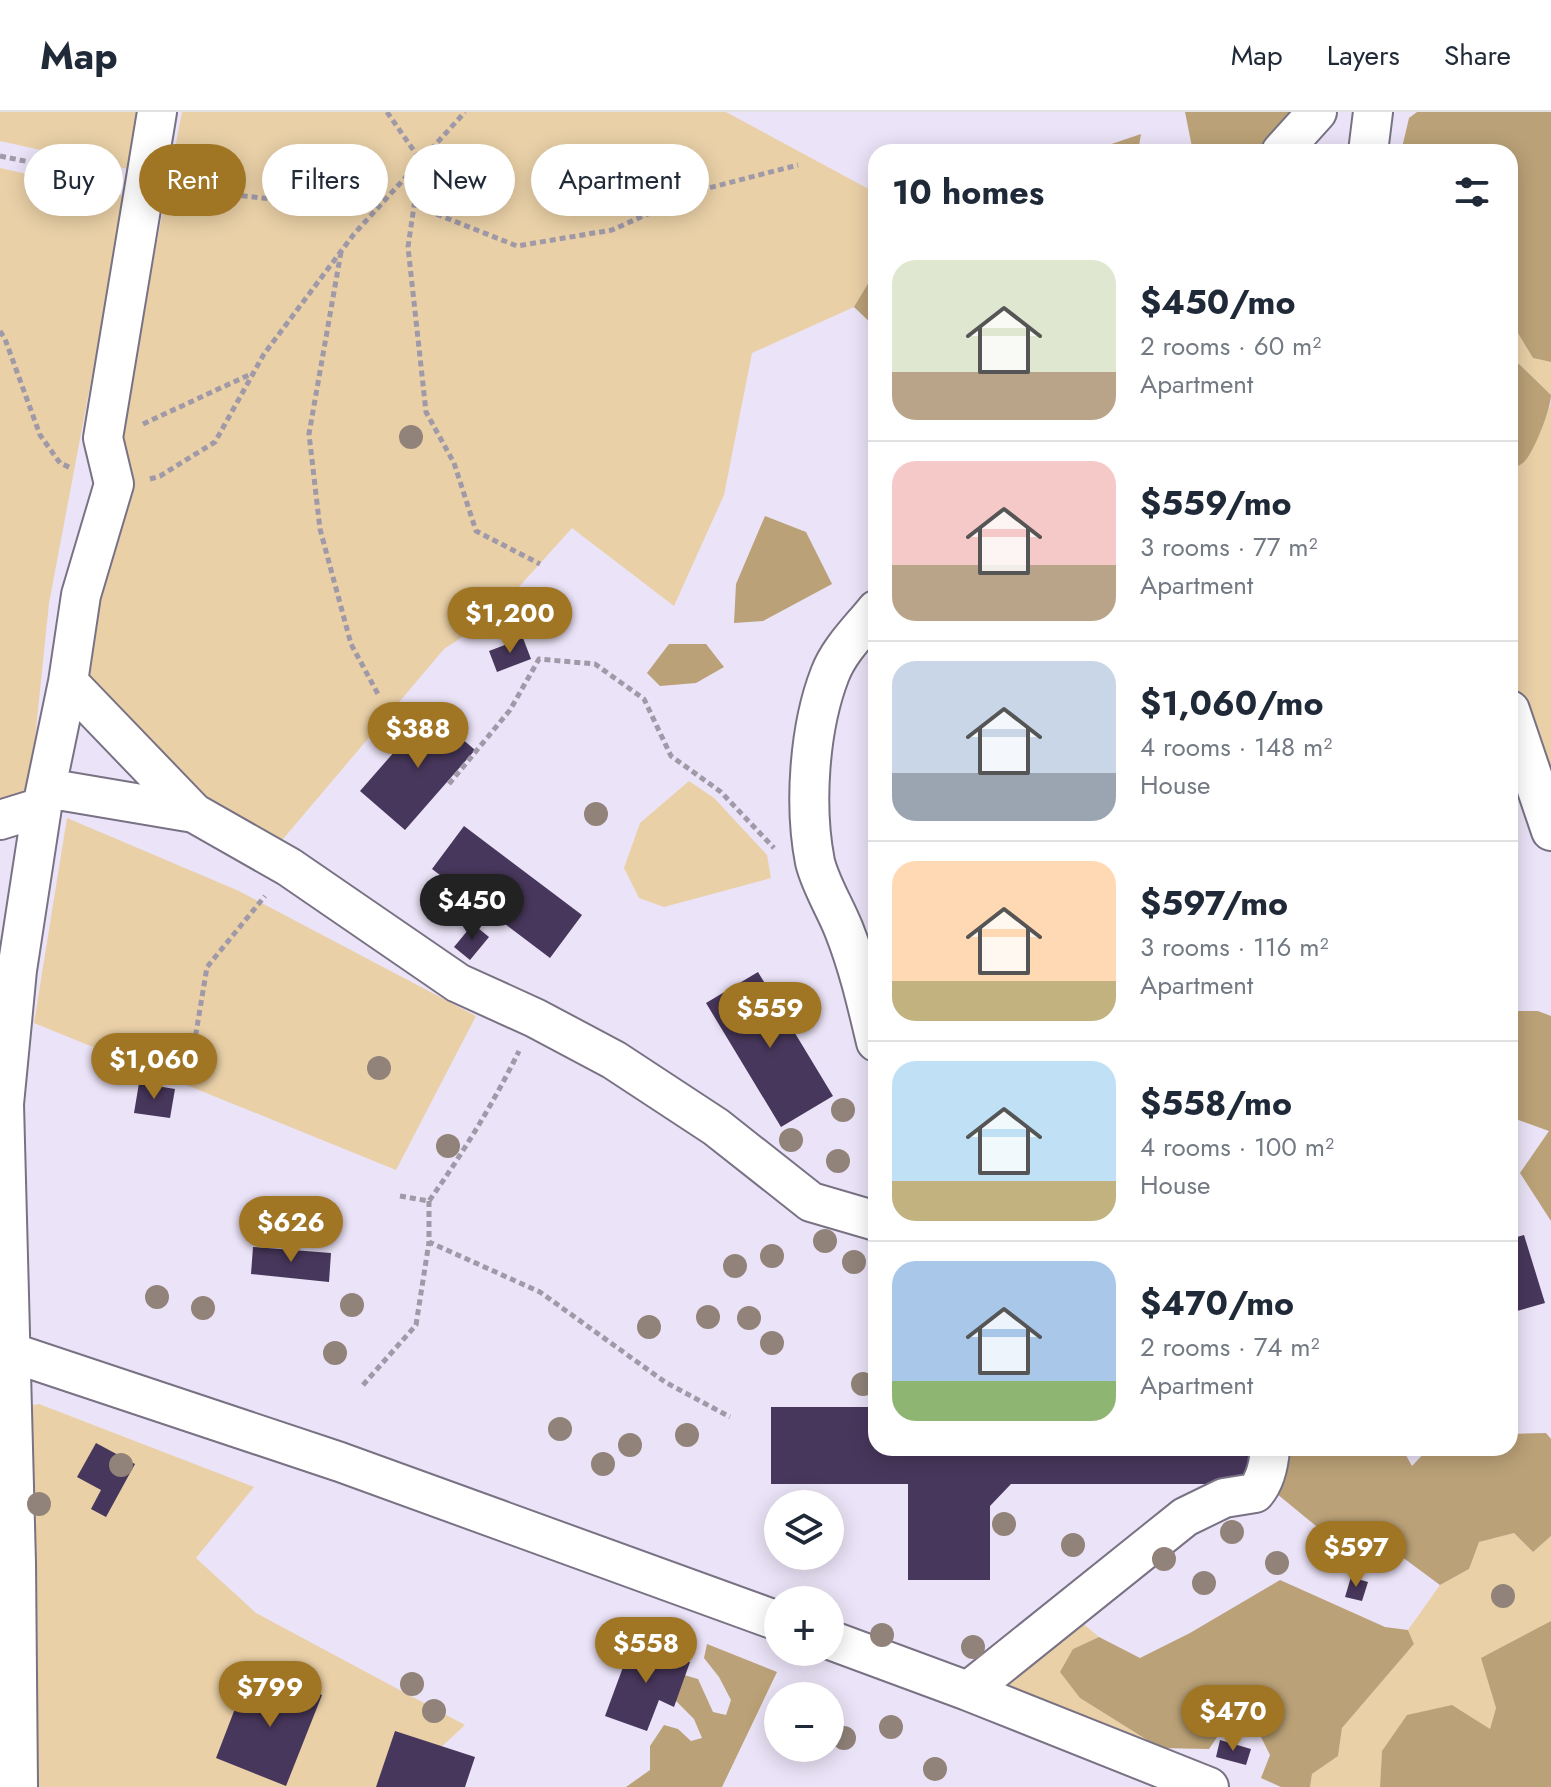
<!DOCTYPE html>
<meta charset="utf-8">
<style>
:root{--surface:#fff;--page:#f2f2f3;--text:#1f2937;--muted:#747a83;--line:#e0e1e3;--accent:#a07625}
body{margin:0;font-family:Jost,sans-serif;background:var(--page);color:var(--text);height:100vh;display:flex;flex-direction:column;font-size:30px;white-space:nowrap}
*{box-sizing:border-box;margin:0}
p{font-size:26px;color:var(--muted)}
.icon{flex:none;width:44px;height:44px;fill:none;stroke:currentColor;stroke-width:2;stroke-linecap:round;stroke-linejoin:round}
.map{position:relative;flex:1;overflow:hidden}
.side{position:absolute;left:868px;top:32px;width:650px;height:1312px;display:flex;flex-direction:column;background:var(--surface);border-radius:24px;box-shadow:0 4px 20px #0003}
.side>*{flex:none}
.top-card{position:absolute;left:24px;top:32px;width:724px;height:72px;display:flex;gap:16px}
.controls{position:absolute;left:764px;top:1378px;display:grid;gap:16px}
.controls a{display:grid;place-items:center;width:80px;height:80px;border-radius:50%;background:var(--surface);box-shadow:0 4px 20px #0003;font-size:40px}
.price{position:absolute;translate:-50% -68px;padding:0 18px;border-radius:28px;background:var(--accent);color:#fff;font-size:26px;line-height:52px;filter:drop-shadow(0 2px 4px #0008)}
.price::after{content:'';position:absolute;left:50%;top:48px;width:24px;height:18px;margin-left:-12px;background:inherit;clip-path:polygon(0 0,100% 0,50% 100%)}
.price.active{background:#222;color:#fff}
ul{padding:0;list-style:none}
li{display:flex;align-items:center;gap:24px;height:200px;padding:0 24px}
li+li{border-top:2px solid var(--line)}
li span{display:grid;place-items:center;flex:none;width:224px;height:160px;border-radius:24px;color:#555}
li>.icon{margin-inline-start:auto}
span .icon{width:96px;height:96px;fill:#fffc;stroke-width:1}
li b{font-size:34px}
h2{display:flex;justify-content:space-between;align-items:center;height:96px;padding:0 24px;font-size:34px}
.chip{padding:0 28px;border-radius:36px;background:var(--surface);box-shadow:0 4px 20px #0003;font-size:28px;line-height:72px}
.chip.active{background:var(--accent);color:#fff}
header{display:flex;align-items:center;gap:48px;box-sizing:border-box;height:112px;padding:0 40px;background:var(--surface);border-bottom:2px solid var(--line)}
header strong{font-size:38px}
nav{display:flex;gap:44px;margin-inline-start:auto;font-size:28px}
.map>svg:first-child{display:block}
</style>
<header>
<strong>Map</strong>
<nav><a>Map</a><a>Layers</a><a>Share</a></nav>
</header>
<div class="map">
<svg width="1551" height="1675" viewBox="0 0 1551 1675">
<rect width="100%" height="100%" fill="#ebe3f7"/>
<path fill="#e9d0a7" d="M 0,0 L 141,0 L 132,58 L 0,29 Z
M 182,0 L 726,0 L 876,81 L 876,158 L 854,195 L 752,241 L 724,383 L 674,494 L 572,416 L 491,506 L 444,537 L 261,753 L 122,616 L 77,543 Z
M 0,56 L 126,84 L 49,491 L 28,695 L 0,707 Z
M 1510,208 L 1533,246 L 1551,250 L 1551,283 L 1519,252 L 1510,254 Z
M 1551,291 L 1551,708 L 1510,595 L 1510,357 L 1523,351 L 1540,320 Z
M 689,669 L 714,686 L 767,743 L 771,766 L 664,795 L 639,786 L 624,756 L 640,711 Z
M 67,706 L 239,779 L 476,904 L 396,1058 L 34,911 Z
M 39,1292 L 254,1375 L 196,1446 L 256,1501 L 465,1613 L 398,1675 L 30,1675 L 18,1296 Z
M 1514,1421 L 1533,1440 L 1551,1424 L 1551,1509 L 1482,1546 L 1496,1596 L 1490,1617 L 1382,1639 L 1380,1675 L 1310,1675 L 1312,1662 L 1338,1644 L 1342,1616 L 1414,1532 L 1408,1518 L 1440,1473 L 1469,1457 L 1478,1430 Z
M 1080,1509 L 1099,1525 L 1073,1537 L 1080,1586 L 1160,1636 L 989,1585 Z"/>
<path fill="#baa177" d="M 1185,0 L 1333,0 L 1296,40 L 1193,40 Z
M 1417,0 L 1551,0 L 1551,250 L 1533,246 L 1510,208 L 1510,40 L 1401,40 L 1409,6 Z
M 1141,22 L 1138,40 L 1088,40 Z
M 876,158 L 876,216 L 854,195 Z
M 1519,252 L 1551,283 C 1551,297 1533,343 1523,351 C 1519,354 1514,355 1510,357 L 1510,254 Z
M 765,404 L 806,420 L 832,472 L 763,509 L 734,511 L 736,472 Z
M 669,532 L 706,532 L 724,555 L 696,571 L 660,574 L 647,561 Z
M 1510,899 L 1538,899 L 1551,904 L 1551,1109 L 1520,1061 L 1549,1019 L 1510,1005 Z
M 1546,1321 L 1551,1327 L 1551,1424 L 1533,1440 L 1514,1421 L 1479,1430 L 1469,1457 L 1440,1473 L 1390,1436 L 1327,1423 L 1271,1377 L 1282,1336 L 1402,1336 L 1412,1354 L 1429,1336 L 1510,1336 L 1510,1322 Z
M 1280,1468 L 1385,1515 L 1408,1518 L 1414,1532 L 1342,1616 L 1338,1644 L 1312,1662 L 1310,1675 L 1281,1675 L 1261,1666 L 1270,1643 L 1261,1625 L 1232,1603 L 1209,1637 L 1160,1636 L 1080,1586 L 1060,1560 L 1073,1537 L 1099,1525 L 1140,1546 L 1190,1521 Z
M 1551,1509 L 1551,1675 L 1380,1675 L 1382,1639 L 1407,1603 L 1452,1593 L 1490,1617 L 1496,1596 L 1481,1546 Z
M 707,1532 L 777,1560 L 722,1675 L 626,1675 L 650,1658 L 650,1634 L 664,1613 L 678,1617 L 691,1629 L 702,1626 L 694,1607 L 671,1584 L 674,1560 L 698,1567 L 713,1600 L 726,1603 L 731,1588 L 719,1565 L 704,1546 Z"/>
<path fill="#48375c" d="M 523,526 L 531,547 L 497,560 L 489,539 Z
M 430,599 L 475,638 L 405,718 L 360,679 Z
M 464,714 L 582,803 L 550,846 L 432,757 Z
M 473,812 L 489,825 L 470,848 L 454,835 Z
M 758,860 L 833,984 L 781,1015 L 706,891 Z
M 139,971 L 175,977 L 170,1006 L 134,1001 Z
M 1524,1123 L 1545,1191 L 1510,1201 L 1510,1127 Z
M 253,1135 L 331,1141 L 329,1170 L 251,1162 Z
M 771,1295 L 876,1295 L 876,1336 L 1256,1336 L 1256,1372 L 1011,1372 L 990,1394 L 990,1468 L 908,1468 L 908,1372 L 771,1372 Z
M 96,1331 L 135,1352 L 106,1405 L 91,1397 L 101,1378 L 77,1365 Z
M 1351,1465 L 1368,1470 L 1362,1489 L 1345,1485 Z
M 633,1528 L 690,1550 L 674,1595 L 659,1588 L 647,1619 L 605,1604 Z
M 263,1560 L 322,1583 L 286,1674 L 216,1646 L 236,1594 L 247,1598 Z
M 395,1619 L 475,1645 L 465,1675 L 376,1675 Z
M 1220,1628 L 1251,1637 L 1246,1653 L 1216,1645 Z"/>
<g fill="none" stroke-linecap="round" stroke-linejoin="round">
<g stroke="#797284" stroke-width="42">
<path id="street" d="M 1281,40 L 1317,0
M 1368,40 L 1373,0
M 876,498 C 860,518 839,538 830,562 C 809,616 804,694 815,750 C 821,774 835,795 844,818 C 858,853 867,892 876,930
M 68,570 L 194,701 L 289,755 L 458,871 L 535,906 L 614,948 L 716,1015 L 811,1090 L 876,1109
M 1510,598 L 1551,719
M 46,676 L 194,701
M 0,708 L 42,695
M 0,1243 L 10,1240 L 340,1350 L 778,1509
M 830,1528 L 968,1579 L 1209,1675
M 968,1579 L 1185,1405 L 1224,1386 L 1255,1381 C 1266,1368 1269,1352 1270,1336
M 18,1675 L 16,1451 L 4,992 L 17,858 L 42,695 L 68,570 L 81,483 L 114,372 L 103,326 L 157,0"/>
</g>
<path stroke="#9f99a8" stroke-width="5" stroke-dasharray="6 4" stroke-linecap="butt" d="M 387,0 L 421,49 L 426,98 L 517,134 L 612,118 L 701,78 L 798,53
M 0,44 L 109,66
M 419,60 L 408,135 L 426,300 L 454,351 L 476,419 L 540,452
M 182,77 L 271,87 L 379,93
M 341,140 L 309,322 L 320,417 L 351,532 L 379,584
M 0,219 L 5,227 L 40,323 L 60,351 L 71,356
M 143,312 L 253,261
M 150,367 L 160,364 L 215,330 L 264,242 L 354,122 L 465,0
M 449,672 L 510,598 L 539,547 L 595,552 L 644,587 L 671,644 L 721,680 L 774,736
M 189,963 L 207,855 L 265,784
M 400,1084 L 429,1089 C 463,1041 493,992 519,939
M 429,1089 L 429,1130 L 540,1180 L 665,1270 L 730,1305
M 363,1273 L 416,1213 L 429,1130"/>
<use href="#street" stroke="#fff" stroke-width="38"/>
</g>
<g fill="#918379">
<circle cx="411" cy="325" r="12"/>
<circle cx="596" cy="702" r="12"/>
<circle cx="379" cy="956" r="12"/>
<circle cx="843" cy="998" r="12"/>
<circle cx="791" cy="1028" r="12"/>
<circle cx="448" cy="1034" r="12"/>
<circle cx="838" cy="1049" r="12"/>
<circle cx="825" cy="1129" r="12"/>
<circle cx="772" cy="1144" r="12"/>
<circle cx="854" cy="1150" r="12"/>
<circle cx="735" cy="1154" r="12"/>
<circle cx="157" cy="1185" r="12"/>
<circle cx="352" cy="1193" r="12"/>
<circle cx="203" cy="1196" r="12"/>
<circle cx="708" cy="1205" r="12"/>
<circle cx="749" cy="1206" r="12"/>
<circle cx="649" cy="1215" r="12"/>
<circle cx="772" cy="1231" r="12"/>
<circle cx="335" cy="1241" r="12"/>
<circle cx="863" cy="1272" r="12"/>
<circle cx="560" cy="1317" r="12"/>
<circle cx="687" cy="1323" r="12"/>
<circle cx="630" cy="1333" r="12"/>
<circle cx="603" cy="1352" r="12"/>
<circle cx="121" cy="1353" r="12"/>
<circle cx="39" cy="1392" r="12"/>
<circle cx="1004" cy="1412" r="12"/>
<circle cx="1232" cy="1420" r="12"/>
<circle cx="1073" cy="1433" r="12"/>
<circle cx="1164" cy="1447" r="12"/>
<circle cx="1277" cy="1451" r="12"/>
<circle cx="1204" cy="1471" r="12"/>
<circle cx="1503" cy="1484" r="12"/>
<circle cx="882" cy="1523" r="12"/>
<circle cx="973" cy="1535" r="12"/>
<circle cx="412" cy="1572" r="12"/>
<circle cx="434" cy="1599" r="12"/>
<circle cx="891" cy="1615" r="12"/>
<circle cx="844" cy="1626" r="12"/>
<circle cx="935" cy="1657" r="12"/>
</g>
</svg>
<div class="controls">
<a><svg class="icon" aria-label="layers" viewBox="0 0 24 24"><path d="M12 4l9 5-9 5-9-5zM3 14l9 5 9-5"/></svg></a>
<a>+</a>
<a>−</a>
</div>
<b class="price" style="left:510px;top:543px">$1,200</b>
<b class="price" style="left:418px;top:658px">$388</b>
<b class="price active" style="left:472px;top:830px">$450</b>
<b class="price" style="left:770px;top:938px">$559</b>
<b class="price" style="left:154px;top:989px">$1,060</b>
<b class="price" style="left:291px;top:1152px">$626</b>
<b class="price" style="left:1356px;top:1477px">$597</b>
<b class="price" style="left:646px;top:1573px">$558</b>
<b class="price" style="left:270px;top:1617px">$799</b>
<b class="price" style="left:1233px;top:1641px">$470</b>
<div class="top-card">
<a class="chip">Buy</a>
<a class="chip active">Rent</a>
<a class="chip">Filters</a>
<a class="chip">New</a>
<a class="chip">Apartment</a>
</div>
<section class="side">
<h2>10 homes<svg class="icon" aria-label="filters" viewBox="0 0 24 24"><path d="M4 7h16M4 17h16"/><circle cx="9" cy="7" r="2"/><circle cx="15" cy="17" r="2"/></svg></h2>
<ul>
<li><span style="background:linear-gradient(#dfe7d0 70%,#b9a48a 0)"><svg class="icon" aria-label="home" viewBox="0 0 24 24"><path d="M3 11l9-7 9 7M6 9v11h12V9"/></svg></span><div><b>$450/mo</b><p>2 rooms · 60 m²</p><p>Apartment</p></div></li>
<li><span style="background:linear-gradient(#f6c9c9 65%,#b9a48a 0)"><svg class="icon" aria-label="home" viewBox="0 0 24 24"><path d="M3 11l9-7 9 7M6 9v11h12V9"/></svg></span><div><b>$559/mo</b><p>3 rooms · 77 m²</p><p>Apartment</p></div></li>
<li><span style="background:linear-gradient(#c9d6e8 70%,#9aa5b1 0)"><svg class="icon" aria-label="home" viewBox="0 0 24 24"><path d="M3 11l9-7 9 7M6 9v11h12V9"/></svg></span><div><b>$1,060/mo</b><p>4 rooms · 148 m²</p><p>House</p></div></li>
<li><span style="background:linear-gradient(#ffd9b3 75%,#c2b280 0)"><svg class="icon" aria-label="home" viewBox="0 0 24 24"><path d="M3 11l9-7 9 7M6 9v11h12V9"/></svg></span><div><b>$597/mo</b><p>3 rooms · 116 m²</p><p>Apartment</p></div></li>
<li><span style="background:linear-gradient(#bfe0f5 75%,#c2b280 0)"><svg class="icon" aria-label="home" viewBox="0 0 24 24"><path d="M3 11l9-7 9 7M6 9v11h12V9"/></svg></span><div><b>$558/mo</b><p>4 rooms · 100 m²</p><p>House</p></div></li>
<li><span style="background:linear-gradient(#a9c7e8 75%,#8fb573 0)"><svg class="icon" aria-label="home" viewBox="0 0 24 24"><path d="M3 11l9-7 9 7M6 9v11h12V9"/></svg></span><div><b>$470/mo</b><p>2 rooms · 74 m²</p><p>Apartment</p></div></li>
</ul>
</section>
</div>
